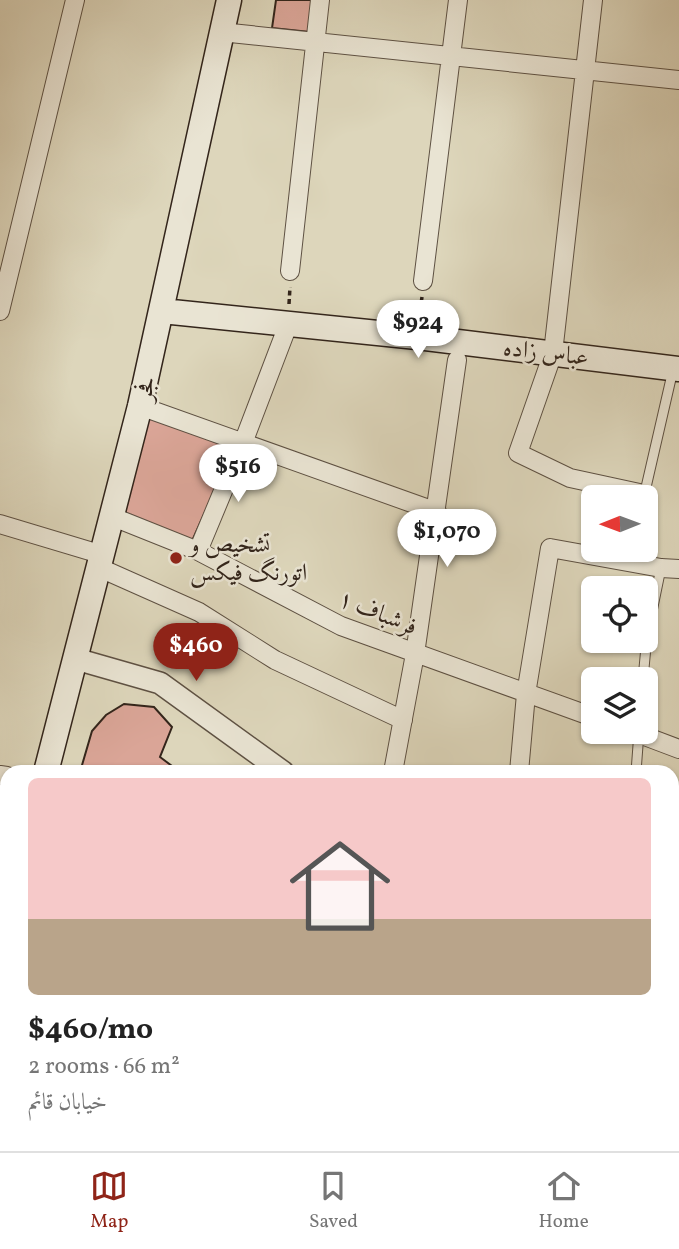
<!DOCTYPE html>
<meta charset="utf-8">
<style>
:root{--surface:#fff;--page:#f6f6f6;--text:#222;--muted:#767676;--line:#e0e0e0;--accent:#8f2418}
body{margin:0;font-family:Vollkorn,Amiri,serif;background:var(--page);color:var(--text);height:100vh;display:flex;flex-direction:column;font-size:26px;white-space:nowrap}
*{box-sizing:border-box;margin:0}
p{font-size:23px;color:var(--muted)}
.icon{flex:none;width:38px;height:38px;fill:none;stroke:currentColor;stroke-width:2;stroke-linecap:round;stroke-linejoin:round}
.map{position:relative;flex:1;overflow:hidden}
.drawer{position:absolute;left:0px;top:765px;width:679px;height:387px;display:flex;flex-direction:column;background:var(--surface);border-radius:21px 21px 0 0;box-shadow:0 2px 5px #0004}
.drawer>*{flex:none}
.needle{width:46px;rotate:269deg}
.buttons{position:absolute;left:581px;top:485px;display:grid;gap:14px}
.buttons a{display:grid;place-items:center;width:77px;height:77px;border-radius:10px;background:var(--surface);box-shadow:0 2px 5px #0004;font-size:35px}
.price{position:absolute;translate:-50% -60px;padding:0 16px;border-radius:24px;background:#fff;color:#222;font-size:23px;line-height:46px;filter:drop-shadow(0 2px 4px #0008)}
.price::after{content:'';position:absolute;left:50%;top:42px;width:21px;height:16px;margin-left:-10px;background:inherit;clip-path:polygon(0 0,100% 0,50% 100%)}
.price.current{background:var(--accent);color:#fff}
ul{padding:0;list-style:none}
li{display:grid;align-content:center;gap:14px;height:371px;padding:0 28px}
li+li{border-top:2px solid var(--line)}
li span{display:grid;place-items:center;height:217px;border-radius:10px;color:#555}
li>.icon{margin-inline-start:auto}
span .icon{width:126px;height:126px;fill:#fffc;stroke-width:1}
li b{font-size:30px}
.tab-bar{display:flex;justify-content:space-around;align-items:center;height:98px;border-top:2px solid var(--line);background:var(--surface);font-size:19px;color:var(--muted)}
.tab-bar a{display:grid;justify-items:center;gap:4px}
.tab-bar .current{color:var(--accent)}
.map>svg:first-child{display:block}
</style>
<div class="map">
<svg width="679" height="1151" viewBox="0 0 679 1151">
<rect width="100%" height="100%" fill="#ddd6bb"/>
<filter id="stains"><feTurbulence type="fractalNoise" baseFrequency=".00286" numOctaves="4"/><feColorMatrix values="0 0 0 0 .2 0 0 0 0 .09 0 0 0 0 .02 0 0 0 .5 -.17"/></filter>
<radialGradient id="worn" r=".72"><stop offset=".6" stop-color="#630" stop-opacity="0"/><stop offset="1" stop-color="#630" stop-opacity=".3"/></radialGradient>
<path fill="#b3bd8e" stroke="#737154" stroke-width="2" d="M 0,1108 L 7,1111 L 7,1144 L 55,1145 L 53,1151 L 0,1151 Z"/>
<path fill="#daa597" stroke="#33251b" stroke-width="2" d="M 276,0 L 314,0 L 310,32 L 272,28 Z
M 147,415 L 234,448 L 192,541 L 122,513 Z
M 124,704 L 154,707 L 172,727 L 160,757 L 180,772 L 80,772 L 92,731 L 106,715 Z"/>
<g fill="none" stroke-linecap="round" stroke-linejoin="round">
<g stroke="#5e5143" stroke-width="11">
<path id="service" d="M 644,496 L 673,370
M 643,679 L 647,636 L 661,568
M 636,772 L 639,732
M 672,1024 L 679,1016
M 562,1151 L 568,1144"/>
</g>
<g stroke="#5e5143" stroke-width="20">
<path id="minor" d="M 593,0 L 553,353 L 518,453 L 570,478 L 644,494
M 221,32 L 679,80
M 290,271 L 320,0
M 423,281 L 458,0
M 0,311 L 75,0
M 140,406 L 437,512
M 113,517 L 198,551 L 341,626 L 593,717
M 0,524 L 103,555
M 198,551 L 243,443 L 288,325
M 100,568 L 199,612 L 275,660 L 403,720
M 634,732 L 679,749
M 393,772 L 415,654 L 457,360
M 519,772 L 526,694 L 550,548 L 661,568 L 679,569
M 0,775 L 7,776
M 672,1009 L 679,1013"/>
</g>
<g stroke="#5e5143" stroke-width="24">
<path id="tertiary" d="M 76,659 L 160,683 L 283,772
M 484,1151 L 488,1144"/>
</g>
<g stroke="#33251b" stroke-width="27">
<path id="secondary" d="M 162,311 L 417,337 L 679,369
M 46,772 L 140,406 L 229,0
M 0,939 L 7,914"/>
</g>
<path stroke="#33251b" stroke-width="3.5" stroke-dasharray="5 3.5" stroke-linecap="butt" d="M 289,304 L 290,287
M 419,317 L 422,297"/>
<use href="#service" stroke="#e9e4d3" stroke-width="9"/>
<use href="#minor" stroke="#e9e4d3" stroke-width="18"/>
<use href="#tertiary" stroke="#e9e4d3" stroke-width="21"/>
<use href="#secondary" stroke="#e9e4d3" stroke-width="24"/>
</g>
<circle fill="#8f2418" stroke="#e9e4d3" stroke-width="2.5" cx="176" cy="558" r="7"/>
<g text-anchor="middle" stroke-width="5" stroke-linejoin="round" paint-order="stroke">
<g font-size="24" fill="#33251b" stroke="#e9e4d3">
<text transform="translate(546 352) rotate(7)" y="8">عباس زاده</text>
<text transform="translate(145 388) rotate(-77)" y="8">فجر</text>
<text transform="translate(378 612) rotate(22)" y="8">فرشباف ۱</text>
</g>
<g font-size="24" fill="#33251b" stroke="#e9e4d3" text-anchor="start">
<text x="190" y="552">تشخیص و<tspan x="190" dy="28">اتورنگ فیکس</tspan></text>
</g>
</g>
<rect width="100%" height="100%" filter="url(#stains)"/>
<rect width="100%" height="100%" fill="url(#worn)"/>
</svg>
<div class="buttons">
<a><svg class="needle" viewBox="-14 -14 28 28"><path d="M0-13l5 13h-10z" fill="#e53935"/><path d="M0 13l5-13h-10z" fill="#767676"/></svg></a>
<a><svg class="icon" aria-label="locate" viewBox="0 0 24 24"><circle cx="12" cy="12" r="6"/><path d="M12 2v4M12 18v4M2 12h4M18 12h4"/></svg></a>
<a><svg class="icon" aria-label="layers" viewBox="0 0 24 24"><path d="M12 4l9 5-9 5-9-5zM3 14l9 5 9-5"/></svg></a>
</div>
<b class="price" style="left:418px;top:360px">$924</b>
<b class="price" style="left:238px;top:504px">$516</b>
<b class="price" style="left:447px;top:569px">$1,070</b>
<b class="price current" style="left:196px;top:683px">$460</b>
<section class="drawer">
<ul>
<li><span style="background:linear-gradient(#f6c9c9 65%,#b9a48a 0)"><svg class="icon" aria-label="home" viewBox="0 0 24 24"><path d="M3 11l9-7 9 7M6 9v11h12V9"/></svg></span><div><b>$460/mo</b><p>2 rooms · 66 m²</p><p>خیابان قائم</p></div></li>
</ul>
</section>
</div>
<nav class="tab-bar">
<a class="current"><svg class="icon" aria-label="map" viewBox="0 0 24 24"><path d="M3 6l6-2 6 2 6-2v14l-6 2-6-2-6 2zM9 4v14M15 6v14"/></svg>Map</a>
<a><svg class="icon" aria-label="saved" viewBox="0 0 24 24"><path d="M7 4h10v16l-5-4-5 4z"/></svg>Saved</a>
<a><svg class="icon" aria-label="home" viewBox="0 0 24 24"><path d="M3 11l9-7 9 7M6 9v11h12V9"/></svg>Home</a>
</nav>
